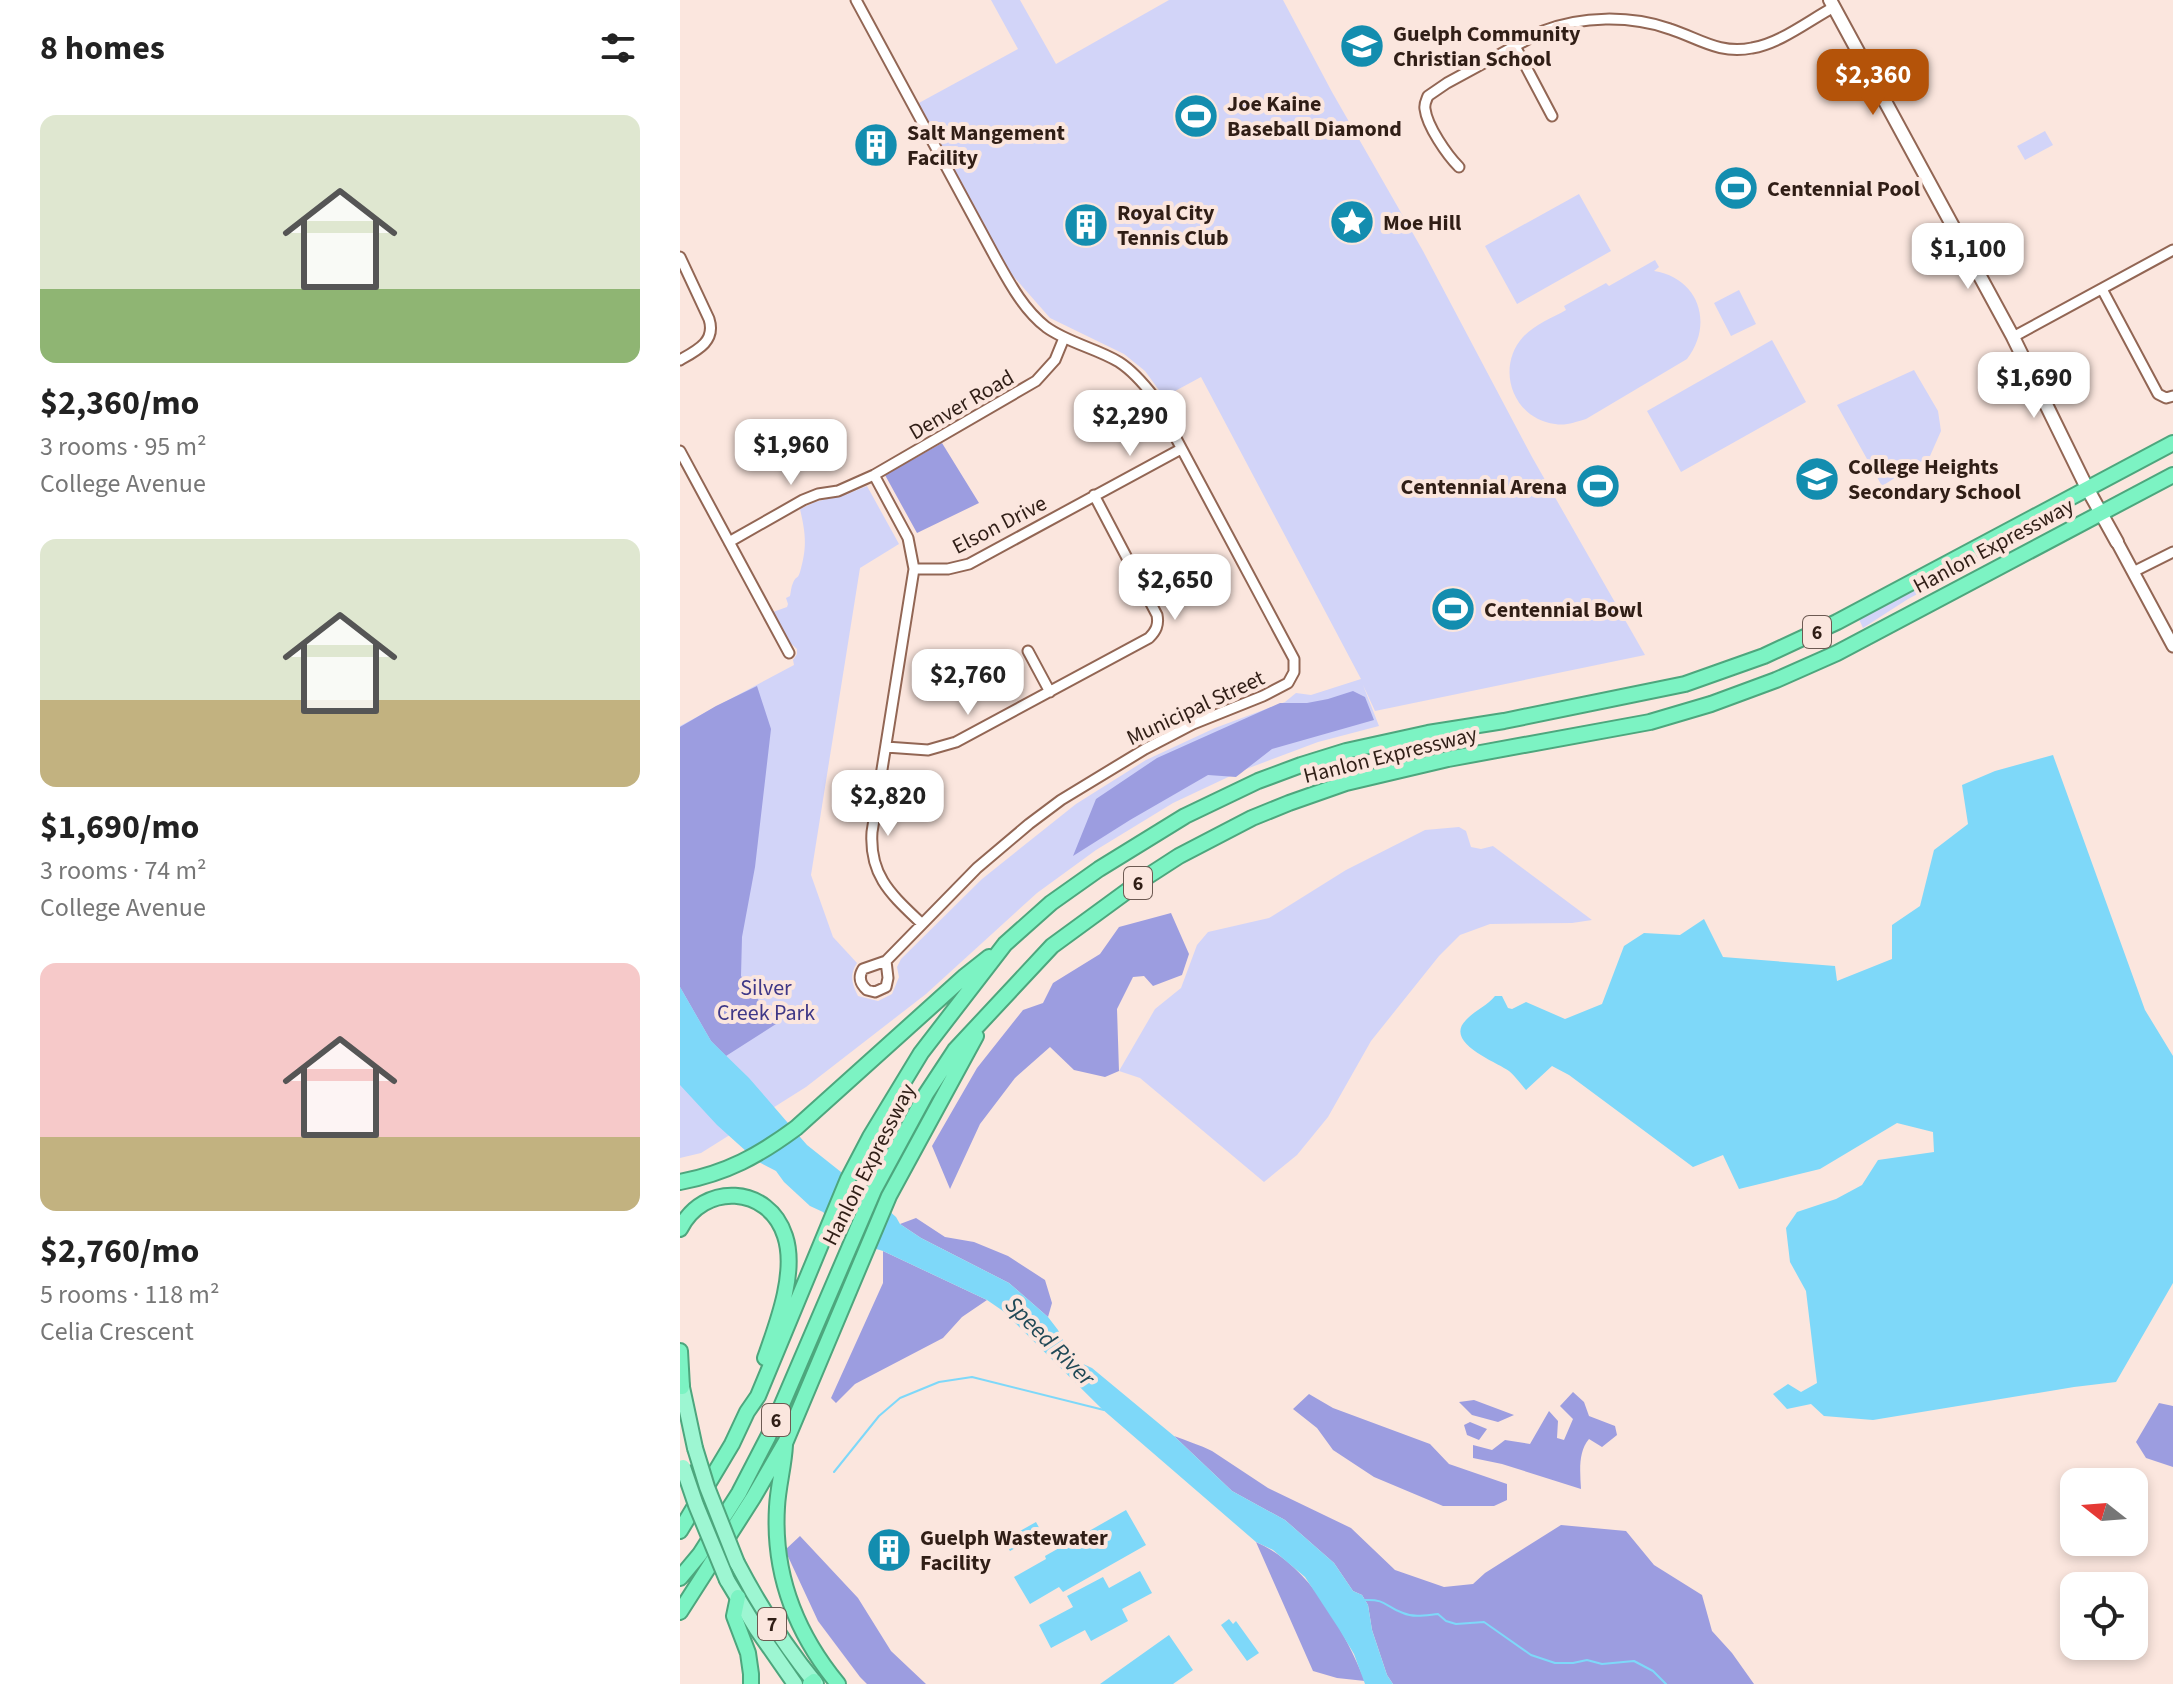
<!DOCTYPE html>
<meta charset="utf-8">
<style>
:root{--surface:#fff;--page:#f6f6f6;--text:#222;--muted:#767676;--accent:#b45309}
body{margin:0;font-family:"Source Sans 3",sans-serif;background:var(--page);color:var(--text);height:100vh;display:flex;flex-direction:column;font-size:30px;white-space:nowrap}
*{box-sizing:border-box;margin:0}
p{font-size:26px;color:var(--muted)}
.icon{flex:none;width:44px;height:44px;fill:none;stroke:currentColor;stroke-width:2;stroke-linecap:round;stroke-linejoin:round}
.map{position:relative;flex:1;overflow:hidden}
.panel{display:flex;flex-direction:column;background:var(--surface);width:680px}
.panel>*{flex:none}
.needle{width:52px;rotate:287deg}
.controls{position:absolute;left:1380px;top:1468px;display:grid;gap:16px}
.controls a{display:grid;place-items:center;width:88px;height:88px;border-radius:16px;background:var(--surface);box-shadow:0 4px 12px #0003;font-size:40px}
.price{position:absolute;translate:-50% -68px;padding:0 18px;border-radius:16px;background:#fff;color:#222;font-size:26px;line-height:52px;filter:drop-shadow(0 2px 4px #0008)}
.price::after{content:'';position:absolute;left:50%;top:48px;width:24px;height:18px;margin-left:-12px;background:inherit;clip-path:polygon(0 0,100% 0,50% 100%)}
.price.on{background:var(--accent);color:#fff}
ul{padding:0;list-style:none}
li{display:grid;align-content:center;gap:16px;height:424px;padding:0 40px}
li span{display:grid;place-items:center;height:248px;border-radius:16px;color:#555}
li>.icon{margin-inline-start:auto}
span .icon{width:144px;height:144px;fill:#fffc;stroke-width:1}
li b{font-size:34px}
h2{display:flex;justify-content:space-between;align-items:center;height:96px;padding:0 40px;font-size:34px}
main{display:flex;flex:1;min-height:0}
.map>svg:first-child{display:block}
</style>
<main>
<section class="panel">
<h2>8 homes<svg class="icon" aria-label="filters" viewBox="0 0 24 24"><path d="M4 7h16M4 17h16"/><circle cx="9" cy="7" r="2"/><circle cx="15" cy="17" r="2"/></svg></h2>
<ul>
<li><span style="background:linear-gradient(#dfe7d0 70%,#8fb573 0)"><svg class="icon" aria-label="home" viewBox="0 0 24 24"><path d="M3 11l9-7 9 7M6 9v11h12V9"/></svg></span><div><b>$2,360/mo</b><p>3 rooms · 95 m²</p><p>College Avenue</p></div></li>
<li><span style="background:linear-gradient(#dfe7d0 65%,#c2b280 0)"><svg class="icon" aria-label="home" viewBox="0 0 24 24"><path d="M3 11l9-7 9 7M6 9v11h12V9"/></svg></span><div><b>$1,690/mo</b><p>3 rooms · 74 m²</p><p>College Avenue</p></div></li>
<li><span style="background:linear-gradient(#f6c9c9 70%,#c2b280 0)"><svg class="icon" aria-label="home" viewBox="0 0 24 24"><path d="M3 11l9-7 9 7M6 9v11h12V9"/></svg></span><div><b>$2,760/mo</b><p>5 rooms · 118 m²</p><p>Celia Crescent</p></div></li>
</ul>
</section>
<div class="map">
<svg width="1493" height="1684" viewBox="0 0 1493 1684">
<rect width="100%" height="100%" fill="#fbe6de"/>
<path fill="#d2d4f8" d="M 311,0 L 340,0 L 376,64 L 489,0 L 603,0 L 652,92 L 743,251 L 852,457 L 965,655 L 695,711 L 683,685 L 699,726 L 638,742 L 561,771 L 493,803 L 416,850 L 357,893 L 246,994 L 126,1087 L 21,1153 L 0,1158 L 0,726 L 114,665 L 113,660 L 117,654 L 117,649 L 107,640 L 93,612 L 107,607 L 108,604 L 106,598 L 110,596 C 111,591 111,587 113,583 C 117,574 117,581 120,572 C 127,547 126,535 120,509 L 135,502 L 167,494 L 187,486 L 219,544 L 180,568 L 131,875 L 153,937 L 177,963 C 169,975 172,984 178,996 L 198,1001 L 212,994 L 219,977 L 217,967 L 221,959 L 302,879 L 396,804 L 466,760 L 535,728 L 605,702 L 616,693 L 631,695 L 681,679 L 521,377 L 484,397 L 465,371 L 444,354 L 370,318 L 304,243 L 237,104 L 338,49 Z
M 1365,131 L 1373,145 L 1345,160 L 1337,146 Z
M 899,194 L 931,251 L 837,304 L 805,246 Z
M 975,260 L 979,267 L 974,271 C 1019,278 1034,324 1007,359 L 906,419 C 895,422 886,426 875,424 C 833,419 815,368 843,337 C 854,325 872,318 886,310 L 884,306 L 926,283 L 929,286 Z
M 1059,290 L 1076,324 L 1051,336 L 1034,303 Z
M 1092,340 L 1126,402 L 1001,472 L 967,411 Z
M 1234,370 L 1258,411 L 1261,431 L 1250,456 L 1202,486 L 1157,405 Z
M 1364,519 L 1367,526 L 1228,599 L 1183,628 L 1178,617 Z
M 779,827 L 786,831 L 791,847 L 801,849 L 813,846 L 912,920 L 892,923 L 810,924 L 780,935 L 759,956 L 691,1041 L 648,1117 L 617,1155 L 584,1182 L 460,1078 L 439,1071 L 475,1009 L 501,988 L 517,945 L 528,932 L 589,918 L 666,870 L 745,830 Z"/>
<path fill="#9c9de0" d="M 262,443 L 299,503 L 237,533 L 205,475 Z
M 77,686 L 91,729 L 75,867 L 62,937 L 61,976 L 96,1024 L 46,1056 L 31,1041 L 0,987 L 0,727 L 36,706 Z
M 673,691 L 685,697 L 694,720 L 592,749 L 556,777 L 528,775 L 450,820 L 393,856 L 416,799 L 477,758 L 600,703 L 627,703 L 648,699 Z
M 491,913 L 509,954 L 502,975 L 473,986 L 464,976 L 453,977 L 437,1009 L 439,1071 L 425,1077 L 394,1070 L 370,1047 L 335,1078 L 300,1124 L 270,1189 L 252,1146 L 297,1068 L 343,1010 L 363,1003 L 373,983 L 420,954 L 439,927 Z
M 236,1218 L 265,1237 L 294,1242 L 328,1256 L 365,1280 L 372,1303 L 368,1317 L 329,1283 L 241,1238 L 220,1224 Z
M 203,1251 L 307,1300 L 282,1317 L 263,1338 L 175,1384 L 156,1403 L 151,1398 L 203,1283 Z
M 893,1392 L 904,1402 L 909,1416 L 935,1426 L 937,1435 L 922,1447 L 909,1439 C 898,1452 900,1471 901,1489 L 822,1464 L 793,1458 L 793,1445 L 812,1450 L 825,1440 L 850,1444 L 869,1411 L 878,1421 L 877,1438 L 884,1440 L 893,1419 L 880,1406 Z
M 629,1394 L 653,1408 L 750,1444 L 769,1464 L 827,1484 L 827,1500 L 814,1506 L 763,1506 L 694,1477 L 653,1450 L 637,1428 L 613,1409 Z
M 794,1400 L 834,1415 L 818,1422 L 792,1415 L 779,1402 Z
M 1479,1403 L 1493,1406 L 1493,1467 L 1466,1458 L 1456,1442 Z
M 790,1422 L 807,1429 L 799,1440 L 787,1435 L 784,1425 Z
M 494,1436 C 507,1441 520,1445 532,1451 L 588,1488 L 671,1528 L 715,1570 L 764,1587 L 793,1584 L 805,1573 L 881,1525 L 946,1531 L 974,1565 L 1022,1595 L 1032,1631 L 1052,1653 L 1074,1684 L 713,1684 L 707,1675 L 692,1630 L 688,1605 L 682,1595 L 673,1591 L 654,1563 L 605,1520 L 552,1491 Z
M 120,1536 L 178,1598 L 211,1651 L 246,1684 L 187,1684 L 180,1677 L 138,1621 L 105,1550 Z
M 576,1542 C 630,1566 663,1629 685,1681 L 657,1678 L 633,1671 Z"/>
<path fill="#7ed8f9" d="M 1373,755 L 1465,1010 L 1493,1056 L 1493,1283 L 1436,1382 L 1394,1387 L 1193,1420 L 1144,1416 L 1131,1404 L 1107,1409 L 1093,1394 L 1108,1384 L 1121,1392 L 1137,1383 L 1126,1291 L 1110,1262 L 1106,1228 L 1117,1212 L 1156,1199 L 1182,1185 L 1198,1160 L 1254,1152 L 1253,1132 L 1217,1123 L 1140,1169 L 1059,1189 L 1043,1155 L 1013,1167 L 889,1075 L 872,1066 L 846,1090 C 841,1084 835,1076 829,1071 C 817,1062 763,1043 786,1020 C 794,1011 807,1006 815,996 L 822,996 L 828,1008 L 832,1009 L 846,1002 L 885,1019 L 922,1004 L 944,946 L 964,933 L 1000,935 L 1024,919 L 1043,957 L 1155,966 L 1157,981 L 1212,959 L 1212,925 L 1240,906 L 1254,850 L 1288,824 L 1282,785 L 1315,771 Z
M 0,987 L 31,1041 L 69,1078 L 127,1145 L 200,1203 L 216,1217 L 220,1224 L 241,1238 L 329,1283 L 368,1317 L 378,1330 L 392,1359 L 412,1368 L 494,1436 L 552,1491 L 605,1520 L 654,1563 L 673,1591 L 682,1595 L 688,1605 L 692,1630 L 707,1675 L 713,1684 L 685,1684 L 674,1654 L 659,1629 L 625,1577 L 593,1550 L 576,1542 L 422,1409 L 323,1311 L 307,1300 L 203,1251 L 170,1241 L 143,1212 L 130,1206 L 104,1182 L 96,1171 L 77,1161 L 37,1125 L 0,1085 Z
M 446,1510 L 466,1545 L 383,1592 L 379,1587 L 350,1604 L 334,1577 L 366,1559 L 365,1556 Z
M 356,1522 L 362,1533 L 330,1551 L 324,1540 Z
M 460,1571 L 472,1593 L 442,1609 L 448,1621 L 411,1641 L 405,1630 L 371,1648 L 359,1625 L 393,1607 L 387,1596 L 423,1577 L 429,1588 Z
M 549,1619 L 553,1624 L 556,1621 L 579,1653 L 567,1661 L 541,1625 Z
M 489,1635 L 513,1670 L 493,1684 L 420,1684 Z"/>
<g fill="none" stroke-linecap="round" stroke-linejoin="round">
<path stroke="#7ed8f9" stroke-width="2" d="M 154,1472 L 199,1416 L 220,1398 L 259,1382 L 292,1377 L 424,1410
M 685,1600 C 707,1599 705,1607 723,1613 C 734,1618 747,1615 758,1614 L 766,1621 L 776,1624 L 804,1622 L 851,1655 L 875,1663 L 893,1663 L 907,1660 L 922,1664 L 954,1661 L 973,1671 L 986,1684"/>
<g stroke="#926654" stroke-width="13">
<path id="minor" d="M 176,0 L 315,257 C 329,282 343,309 366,327 C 388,343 416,348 439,362 C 453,371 464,384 474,397 L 614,659 L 614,672 L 608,683 L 583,696 L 513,724 L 465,749 L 381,800 L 349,824 L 297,868 L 206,961 L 183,969 C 178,977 180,984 187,990 L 195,992 L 206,987 L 208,978 L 206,961
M 835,46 L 872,116
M 779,167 C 767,155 747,126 745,109 C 744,104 746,101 748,96 L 767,83 L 863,31 C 901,16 950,15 990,29 C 1018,38 1040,55 1072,48 C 1101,43 1128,21 1154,7
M 0,257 L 29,319 C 36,341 18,350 0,360
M 1422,289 L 1478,394 L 1486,398 L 1493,396
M 1333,337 L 1493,250
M 0,451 L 109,653
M 194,475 L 228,538 L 234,569 L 192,832 C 189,877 213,896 242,924
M 49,542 L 123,500 L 138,494 L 158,491 L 194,475 L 356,381 L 375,360 L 384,338
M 234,569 L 268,569 L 289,564 L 501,449
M 1453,572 L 1493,552
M 348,651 L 370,692
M 206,747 L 248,750 L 276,742 L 469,638 C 476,631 479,625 477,615 L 414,495"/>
</g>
<g stroke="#926654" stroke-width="15">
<path id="tertiary" d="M 1437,542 L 1493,646"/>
</g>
<g stroke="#926654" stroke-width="16">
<path id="secondary" d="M 1150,0 L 1333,337 L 1407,488 L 1437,542"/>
</g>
<g stroke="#4da67d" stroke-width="18">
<path id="primary" d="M 0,1378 L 15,1448
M 57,1563 C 80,1607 105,1646 136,1684
M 47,1580 L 76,1628 L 115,1684"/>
</g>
<g stroke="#4da67d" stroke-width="18">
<path id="trunk" d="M 0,1182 C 47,1173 78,1156 116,1128 L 285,976 L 309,957
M 0,1229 C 23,1182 89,1185 105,1236 C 117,1272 97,1324 85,1358
M 0,1351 L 2,1387
M 105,1445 C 104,1466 98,1486 97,1507 C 93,1573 116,1633 158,1684
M 0,1531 L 52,1444 L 67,1412 L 78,1396 L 168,1179 L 190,1137 L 241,1053 L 325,944 L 371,903 L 419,869 L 505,816 L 578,781 L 621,765 L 666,751 L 748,733 L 824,721 L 1005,684 L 1084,656 L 1157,622 L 1493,443
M 0,1578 L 20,1554 L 59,1493 L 88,1437 L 194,1190 L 246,1094 L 275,1050 L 372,946 L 465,878 L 499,856 L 572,818 L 609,803 L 666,783 L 768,759 L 970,722 L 1031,704 L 1096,680 L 1157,653 L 1493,475
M 58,1597 L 54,1616 L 68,1653 L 71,1674 L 71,1684
M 0,1612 L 73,1498 L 106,1441 L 209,1196 L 296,1036
M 130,1684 L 134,1681"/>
</g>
<use href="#minor" stroke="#fff" stroke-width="9"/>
<use href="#tertiary" stroke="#fff" stroke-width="11"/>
<use href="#secondary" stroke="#fff" stroke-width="12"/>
<use href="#primary" stroke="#9df6d2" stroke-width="14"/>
<use href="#trunk" stroke="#7cf3c3" stroke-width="14"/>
<g stroke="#4da67d" stroke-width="18" stroke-linecap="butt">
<path id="primary-bridge" d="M 15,1448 L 27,1487 L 57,1563
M 3,1467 L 16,1505 L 47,1580"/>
</g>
<use href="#primary-bridge" stroke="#9df6d2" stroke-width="14"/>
</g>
<defs>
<g id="school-disc" transform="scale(2.3)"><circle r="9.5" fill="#138daf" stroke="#fbe6de"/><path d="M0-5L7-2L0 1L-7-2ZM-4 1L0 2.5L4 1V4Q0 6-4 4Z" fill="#fff"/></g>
<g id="stadium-disc" transform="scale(2.3)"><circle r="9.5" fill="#138daf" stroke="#fbe6de"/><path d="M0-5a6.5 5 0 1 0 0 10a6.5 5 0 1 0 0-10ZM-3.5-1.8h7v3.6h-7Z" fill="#fff"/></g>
<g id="building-disc" transform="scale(2.3)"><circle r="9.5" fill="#138daf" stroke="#fbe6de"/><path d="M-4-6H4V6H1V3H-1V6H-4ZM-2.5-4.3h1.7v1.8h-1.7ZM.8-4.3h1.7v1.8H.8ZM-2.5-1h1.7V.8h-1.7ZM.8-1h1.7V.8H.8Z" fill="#fff"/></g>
<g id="sight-disc" transform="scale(2.3)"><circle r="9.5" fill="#138daf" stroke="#fbe6de"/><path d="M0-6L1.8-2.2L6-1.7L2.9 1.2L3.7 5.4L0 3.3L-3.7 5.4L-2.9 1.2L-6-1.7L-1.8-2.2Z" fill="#fff"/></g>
</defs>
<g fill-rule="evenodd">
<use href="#school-disc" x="682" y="46"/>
<use href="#stadium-disc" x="516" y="116"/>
<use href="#building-disc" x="196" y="145"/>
<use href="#stadium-disc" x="1056" y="188"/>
<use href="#sight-disc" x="672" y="222"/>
<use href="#building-disc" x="406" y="225"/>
<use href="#school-disc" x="1137" y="479"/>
<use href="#stadium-disc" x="918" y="486"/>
<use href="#stadium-disc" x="773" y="609"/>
<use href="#building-disc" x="209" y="1550"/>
</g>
<g text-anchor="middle" stroke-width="8" stroke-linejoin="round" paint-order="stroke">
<g fill="#fbe6de" stroke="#6d5a52" stroke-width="2">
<rect x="1123" y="616" width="28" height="32" rx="6"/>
<rect x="444" y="867" width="28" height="32" rx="6"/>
<rect x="82" y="1404" width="28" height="32" rx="6"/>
<rect x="78" y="1608" width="28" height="32" rx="6"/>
</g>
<g font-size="20" font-weight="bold" fill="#301e16">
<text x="1137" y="639">6</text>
<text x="458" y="890">6</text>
<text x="96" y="1427">6</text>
<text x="92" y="1631">7</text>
</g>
<g font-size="22" font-weight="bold" fill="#301e16" stroke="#fbe6de" text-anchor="start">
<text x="713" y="41">Guelph Community<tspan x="713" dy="25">Christian School</tspan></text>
<text x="547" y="111">Joe Kaine<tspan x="547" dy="25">Baseball Diamond</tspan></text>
<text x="227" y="140">Salt Mangement<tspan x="227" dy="25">Facility</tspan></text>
<text x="1087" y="196">Centennial Pool</text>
<text x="437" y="220">Royal City<tspan x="437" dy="25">Tennis Club</tspan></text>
<text x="703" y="230">Moe Hill</text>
<text x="1168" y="474">College Heights<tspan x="1168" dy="25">Secondary School</tspan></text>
<text x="887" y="494" text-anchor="end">Centennial Arena</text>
<text x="804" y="617">Centennial Bowl</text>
<text x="240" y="1545">Guelph Wastewater<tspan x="240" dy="25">Facility</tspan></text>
</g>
<g font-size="22" fill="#301e16" stroke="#fbe6de">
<text transform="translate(281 404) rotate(-30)" y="8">Denver Road</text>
<text transform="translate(319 524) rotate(-27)" y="8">Elson Drive</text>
<text transform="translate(1313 545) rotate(-28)" y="8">Hanlon Expressway</text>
<text transform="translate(515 707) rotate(-25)" y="8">Municipal Street</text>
<text transform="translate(710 754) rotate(-14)" y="8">Hanlon Expressway</text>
<text transform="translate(188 1164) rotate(-63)" y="8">Hanlon Expressway</text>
</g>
<g font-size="22" fill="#3f3887" stroke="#fbe6de">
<text x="86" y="995">Silver<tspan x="86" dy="25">Creek Park</tspan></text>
</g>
<g font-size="24" font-style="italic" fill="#204957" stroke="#fbe6de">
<text transform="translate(370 1341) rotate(45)" y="8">Speed River</text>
</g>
</g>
</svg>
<div class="controls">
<a><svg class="needle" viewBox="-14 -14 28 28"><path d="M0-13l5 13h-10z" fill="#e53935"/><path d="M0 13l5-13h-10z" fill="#767676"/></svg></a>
<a><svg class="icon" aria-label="locate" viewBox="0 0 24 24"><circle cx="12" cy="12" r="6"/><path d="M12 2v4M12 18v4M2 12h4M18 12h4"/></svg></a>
</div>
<b class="price on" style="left:1193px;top:117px">$2,360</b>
<b class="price" style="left:1288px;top:291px">$1,100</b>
<b class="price" style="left:1354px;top:420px">$1,690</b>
<b class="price" style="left:450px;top:458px">$2,290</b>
<b class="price" style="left:111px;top:487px">$1,960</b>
<b class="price" style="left:495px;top:622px">$2,650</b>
<b class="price" style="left:288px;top:717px">$2,760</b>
<b class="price" style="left:208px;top:838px">$2,820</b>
</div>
</main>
